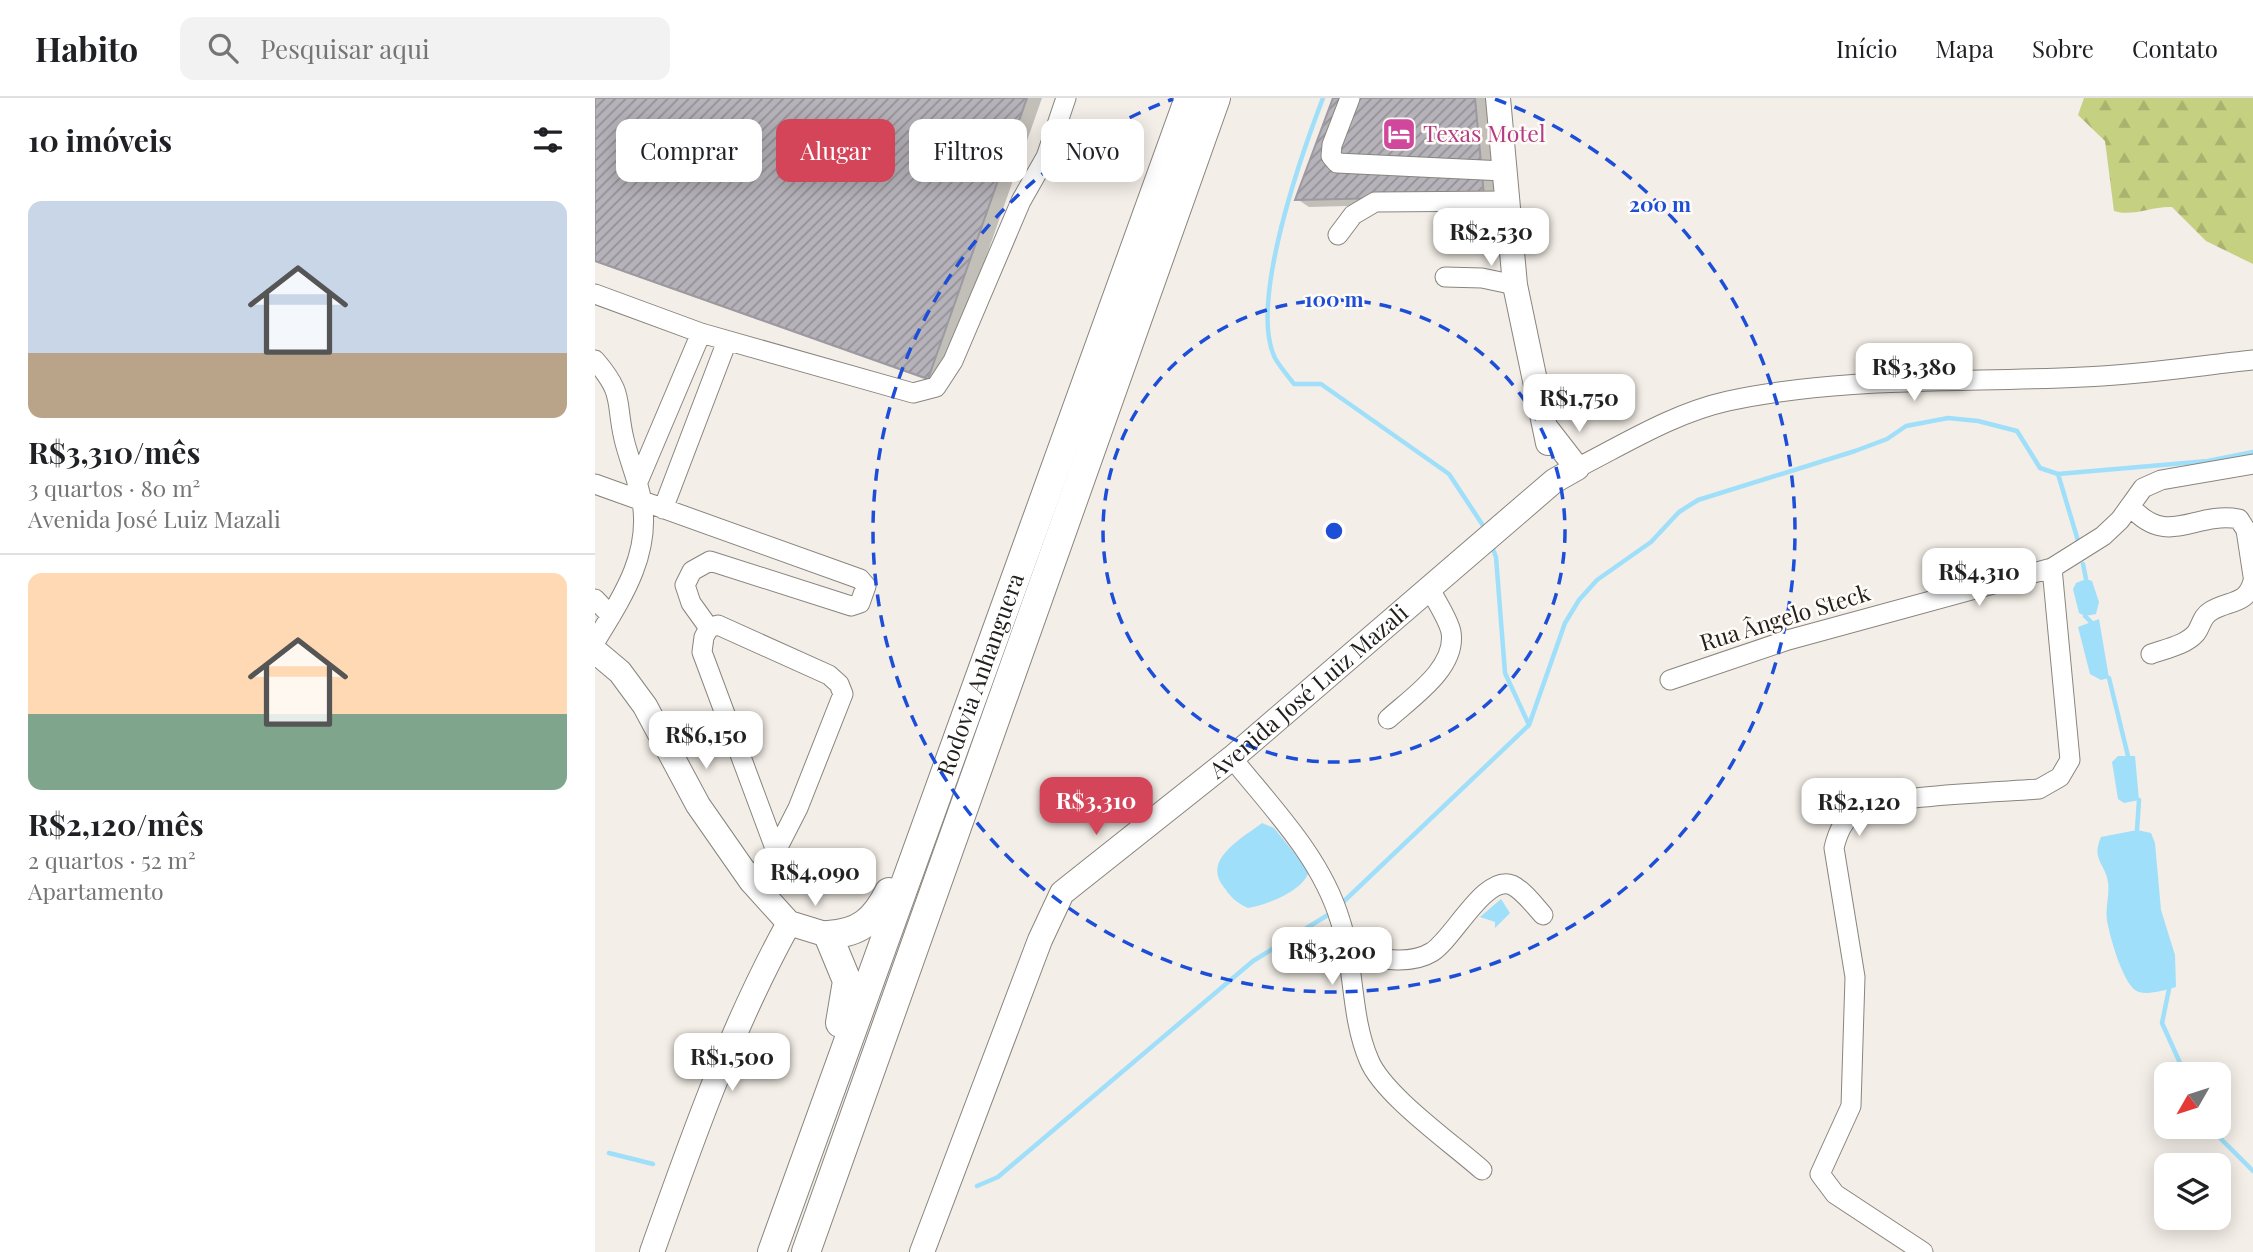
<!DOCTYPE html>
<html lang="pt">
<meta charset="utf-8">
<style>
:root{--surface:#fff;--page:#f2f2f2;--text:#202124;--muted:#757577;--line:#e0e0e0;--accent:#d54559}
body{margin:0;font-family:"Playfair Display",serif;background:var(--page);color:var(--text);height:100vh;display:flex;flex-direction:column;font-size:26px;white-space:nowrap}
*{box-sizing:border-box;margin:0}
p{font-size:23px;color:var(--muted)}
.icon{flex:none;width:38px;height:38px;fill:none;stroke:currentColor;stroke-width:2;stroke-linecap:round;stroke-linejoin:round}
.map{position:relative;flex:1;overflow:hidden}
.details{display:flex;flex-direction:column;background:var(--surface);width:595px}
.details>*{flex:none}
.hud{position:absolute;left:21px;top:21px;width:665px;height:63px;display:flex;gap:14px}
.needle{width:46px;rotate:231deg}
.controls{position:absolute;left:1559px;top:964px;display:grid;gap:14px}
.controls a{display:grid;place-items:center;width:77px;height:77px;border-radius:14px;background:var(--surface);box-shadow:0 4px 18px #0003;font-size:35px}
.price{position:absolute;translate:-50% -60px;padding:0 16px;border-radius:14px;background:#fff;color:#222;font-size:23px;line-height:46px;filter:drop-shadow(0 2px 4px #0008)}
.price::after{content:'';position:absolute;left:50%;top:42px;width:21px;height:16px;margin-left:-10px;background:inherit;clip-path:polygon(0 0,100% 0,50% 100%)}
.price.on{background:var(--accent);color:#fff}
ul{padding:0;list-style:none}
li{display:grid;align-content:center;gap:14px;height:371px;padding:0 28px}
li+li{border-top:2px solid var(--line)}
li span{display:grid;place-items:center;height:217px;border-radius:14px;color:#555}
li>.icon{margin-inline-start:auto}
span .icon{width:126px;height:126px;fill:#fffc;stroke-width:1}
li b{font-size:30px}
h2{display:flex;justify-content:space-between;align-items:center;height:84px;padding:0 28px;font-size:30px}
.chip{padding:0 24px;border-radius:14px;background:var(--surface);box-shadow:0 4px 18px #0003;font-size:24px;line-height:63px}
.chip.on{background:var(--accent);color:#fff}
header{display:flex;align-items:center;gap:42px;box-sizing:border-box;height:98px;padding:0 35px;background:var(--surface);border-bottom:2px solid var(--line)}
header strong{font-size:33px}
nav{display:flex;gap:38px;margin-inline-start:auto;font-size:24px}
.search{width:490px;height:63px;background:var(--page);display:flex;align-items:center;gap:18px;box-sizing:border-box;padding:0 24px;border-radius:14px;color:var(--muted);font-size:26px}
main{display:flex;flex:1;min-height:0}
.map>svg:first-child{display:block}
</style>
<header>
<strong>Habito</strong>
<div class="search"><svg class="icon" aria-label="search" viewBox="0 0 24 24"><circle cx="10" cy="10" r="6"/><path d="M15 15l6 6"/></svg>Pesquisar aqui</div>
<nav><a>Início</a><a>Mapa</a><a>Sobre</a><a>Contato</a></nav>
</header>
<main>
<section class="details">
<h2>10 imóveis<svg class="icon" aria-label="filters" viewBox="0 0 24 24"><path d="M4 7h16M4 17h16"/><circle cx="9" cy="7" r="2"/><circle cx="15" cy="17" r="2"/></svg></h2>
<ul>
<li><span style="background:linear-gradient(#c9d6e8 70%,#b9a48a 0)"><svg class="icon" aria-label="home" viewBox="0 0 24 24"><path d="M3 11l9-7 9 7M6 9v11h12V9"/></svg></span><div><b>R$3,310/mês</b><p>3 quartos · 80 m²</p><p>Avenida José Luiz Mazali</p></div></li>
<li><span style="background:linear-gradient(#ffd9b3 65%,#7fa58c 0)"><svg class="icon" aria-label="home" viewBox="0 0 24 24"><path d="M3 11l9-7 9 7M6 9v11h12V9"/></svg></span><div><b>R$2,120/mês</b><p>2 quartos · 52 m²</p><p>Apartamento</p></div></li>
</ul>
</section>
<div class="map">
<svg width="1658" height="1154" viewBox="0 0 1658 1154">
<defs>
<pattern id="forest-firs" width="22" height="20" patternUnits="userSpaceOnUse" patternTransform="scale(1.75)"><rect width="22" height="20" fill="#c5d080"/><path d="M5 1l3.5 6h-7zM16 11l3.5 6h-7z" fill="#a9b26e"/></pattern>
<pattern id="building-hatch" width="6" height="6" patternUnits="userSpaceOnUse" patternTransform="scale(1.75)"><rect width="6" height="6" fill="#b6b2b9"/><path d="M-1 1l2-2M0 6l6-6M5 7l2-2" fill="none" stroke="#949096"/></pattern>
</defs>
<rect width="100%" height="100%" fill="#f3eee7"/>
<path fill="url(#forest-firs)" d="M 1489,0 L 1658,0 L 1658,166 L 1611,143 L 1577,109 C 1556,108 1539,119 1519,113 L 1510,43 L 1483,17 Z"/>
<path fill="#a0dffa" d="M 1491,481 L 1497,483 L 1504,504 L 1501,516 L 1490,518 L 1484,515 L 1478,491 L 1481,485 Z
M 1504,521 L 1514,580 L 1506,582 L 1495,576 L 1483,529 Z
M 1523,658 L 1540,658 L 1544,702 L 1529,705 L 1523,701 L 1517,664 Z
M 667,725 L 679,730 L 714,773 C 709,793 671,807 653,810 C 641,805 635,798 628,788 C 607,761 649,739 667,725 Z
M 1542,732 L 1556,735 L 1560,745 L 1566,812 L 1580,857 L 1581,889 C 1570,892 1554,897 1544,894 C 1529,891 1514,836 1512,822 C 1510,810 1515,796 1513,784 C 1510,765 1496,762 1506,739 Z
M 906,801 L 915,815 L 900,830 L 900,824 L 885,819 Z"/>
<path fill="#0003" d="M 0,0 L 447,0 L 346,287 L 0,164 Z
M 740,0 L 892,0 L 901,104 L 714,109 L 702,101 Z"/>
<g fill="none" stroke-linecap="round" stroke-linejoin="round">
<path stroke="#a0dffa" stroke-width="4.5" d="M 728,0 C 707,55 653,206 680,260 C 685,269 693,278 699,286 L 726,286 L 854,376 L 891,432
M 1463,376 L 1484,446
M 896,446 L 901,459 L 910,575 L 934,627
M 1488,466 L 1491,481
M 1490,518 L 1496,524
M 1514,580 L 1533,658
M 1542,732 L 1544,702
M 745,807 L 934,627 L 970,525 L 984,502 L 1002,482 L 1056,444 L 1084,414 L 1103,402 L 1260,353 L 1292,341 L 1311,328 L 1353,320 L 1383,323 L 1422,333 L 1445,370 L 1463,376 L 1613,363 L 1658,354
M 1574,891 L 1567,925 L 1590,976
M 1614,1029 L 1658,1073
M 14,1055 L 58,1066
M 382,1088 L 403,1079 L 658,863 L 736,815"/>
</g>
<path fill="url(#building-hatch)" stroke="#9c99a0" stroke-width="2" d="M 0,0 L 432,0 L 333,281 L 0,163 Z
M 738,0 L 880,0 L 889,98 L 700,102 Z"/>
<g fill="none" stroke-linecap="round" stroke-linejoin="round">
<g stroke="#89857e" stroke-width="21">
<path id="minor" d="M 755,0 L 737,47 L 736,58 L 742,65 L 909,73
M 743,137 L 758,117 L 780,104 L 912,103
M 850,179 L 887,180 L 920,187
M 0,196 L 106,235 L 318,295 L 341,289 L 358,263 L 426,103 L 451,59 L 471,0
M 0,262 C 30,297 20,302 29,341 C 34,362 43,382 47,404 C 56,457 26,501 0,544
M 982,370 C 1031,345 1079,315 1133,303 C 1248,278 1371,285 1488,279 C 1545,277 1602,268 1658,262
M 0,386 L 265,481 L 271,488 L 265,505 L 256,508 L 115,463 L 97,473 L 90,487 L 96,505 L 114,530
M 42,386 L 106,235
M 1535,408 C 1573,451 1598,413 1644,421 L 1651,432 L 1658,478
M 68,411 L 132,243
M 0,501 L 16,518
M 1556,556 C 1570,551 1591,547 1601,535 C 1607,527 1606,519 1616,513 C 1634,502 1652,507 1658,483
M 1075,582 L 1193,542 L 1457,470 L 1508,438 L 1525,422 L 1548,390 L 1566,382 L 1658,366
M 793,621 C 816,600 862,570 856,534 C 853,520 840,502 834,489
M 637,660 C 677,710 726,759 745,822 C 760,867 755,918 774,962 C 788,997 858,1046 887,1072
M 156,783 L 181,753 L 203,710 L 248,596 L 244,586 L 234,577 L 123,527 L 114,530 L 109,539 L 107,554 L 181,753
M 752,855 C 777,859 813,869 837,854 C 859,840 890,776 917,787 C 929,793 939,807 948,817
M 1328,1154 L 1240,1096 L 1225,1076 L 1256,1008 L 1260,879 L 1239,750 C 1242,737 1248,722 1260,714 C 1285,697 1408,694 1444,691 L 1465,679 L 1475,662 L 1457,470"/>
</g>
<g stroke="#89857e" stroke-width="26">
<g id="major">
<path d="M 903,0 L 920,187 L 953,345"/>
<path d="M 0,553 L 25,574 L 50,608 L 103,707 L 156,783 L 194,825 L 233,837"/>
<path d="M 57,1154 C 97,1041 136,930 194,825"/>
<path id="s1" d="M 327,1154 L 445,842 L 467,795 L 637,660 L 959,383 L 982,370 L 951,330"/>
</g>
</g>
<g stroke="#89857e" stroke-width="30">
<g id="highway">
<path d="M 245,925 L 252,883 L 233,837 C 265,835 280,822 294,794"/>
<path id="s2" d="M 177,1154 L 594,0"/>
<path d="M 211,1154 L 621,0"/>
</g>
</g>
<use href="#minor" stroke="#fff" stroke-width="19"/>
<use href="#major" stroke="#fff" stroke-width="24"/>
<use href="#highway" stroke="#fff" stroke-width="28"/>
</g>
<g fill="none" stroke="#1d4ed8" stroke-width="3.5" stroke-dasharray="12 9">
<circle cx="739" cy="433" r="231"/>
<path d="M900 1A461 461 0 1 1 578 1"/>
</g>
<defs>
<g id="hotel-square" transform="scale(1.75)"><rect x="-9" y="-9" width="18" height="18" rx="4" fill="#d1479c" stroke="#fffbf7"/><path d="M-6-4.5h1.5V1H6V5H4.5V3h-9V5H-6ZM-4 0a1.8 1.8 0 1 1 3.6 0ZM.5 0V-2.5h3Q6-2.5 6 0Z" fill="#fff"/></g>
</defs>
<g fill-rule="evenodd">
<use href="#hotel-square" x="804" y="36"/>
</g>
<g text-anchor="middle" stroke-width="5" stroke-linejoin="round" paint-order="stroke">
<g font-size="23" fill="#b23c85" stroke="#fffbf7" text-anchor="start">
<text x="828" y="44">Texas Motel</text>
</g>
<g font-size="23" fill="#23211f" stroke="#fffbf7">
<text transform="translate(1190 520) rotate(-17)" y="8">Rua Ângelo Steck</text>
<text dy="8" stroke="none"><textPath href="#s2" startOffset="614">Rodovia Anhanguera</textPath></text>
<text dy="8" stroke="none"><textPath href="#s1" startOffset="704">Avenida José Luiz Mazali</textPath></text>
</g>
</g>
<circle cx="739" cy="433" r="10" fill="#1d4ed8" stroke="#fffbf7" stroke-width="3.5"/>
<g font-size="21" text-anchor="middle" font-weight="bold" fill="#1d4ed8" stroke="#fffbf7" stroke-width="5" stroke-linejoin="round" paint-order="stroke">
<text x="1065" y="114">200 m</text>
<text x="739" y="209">100 m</text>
</g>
</svg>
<div class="controls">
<a><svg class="needle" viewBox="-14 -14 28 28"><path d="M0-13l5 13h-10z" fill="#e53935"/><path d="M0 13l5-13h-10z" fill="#757577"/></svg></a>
<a><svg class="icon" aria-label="layers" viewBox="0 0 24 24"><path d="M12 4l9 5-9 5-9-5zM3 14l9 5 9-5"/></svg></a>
</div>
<b class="price" style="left:896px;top:170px">R$2,530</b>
<b class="price" style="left:1319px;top:305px">R$3,380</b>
<b class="price" style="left:984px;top:336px">R$1,750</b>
<b class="price" style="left:1384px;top:510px">R$4,310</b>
<b class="price" style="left:111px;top:673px">R$6,150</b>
<b class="price on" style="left:501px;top:739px">R$3,310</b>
<b class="price" style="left:1264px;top:740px">R$2,120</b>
<b class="price" style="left:220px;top:810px">R$4,090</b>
<b class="price" style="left:737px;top:889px">R$3,200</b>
<b class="price" style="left:137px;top:995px">R$1,500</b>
<div class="hud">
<a class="chip">Comprar</a>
<a class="chip on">Alugar</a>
<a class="chip">Filtros</a>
<a class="chip">Novo</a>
</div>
</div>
</main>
